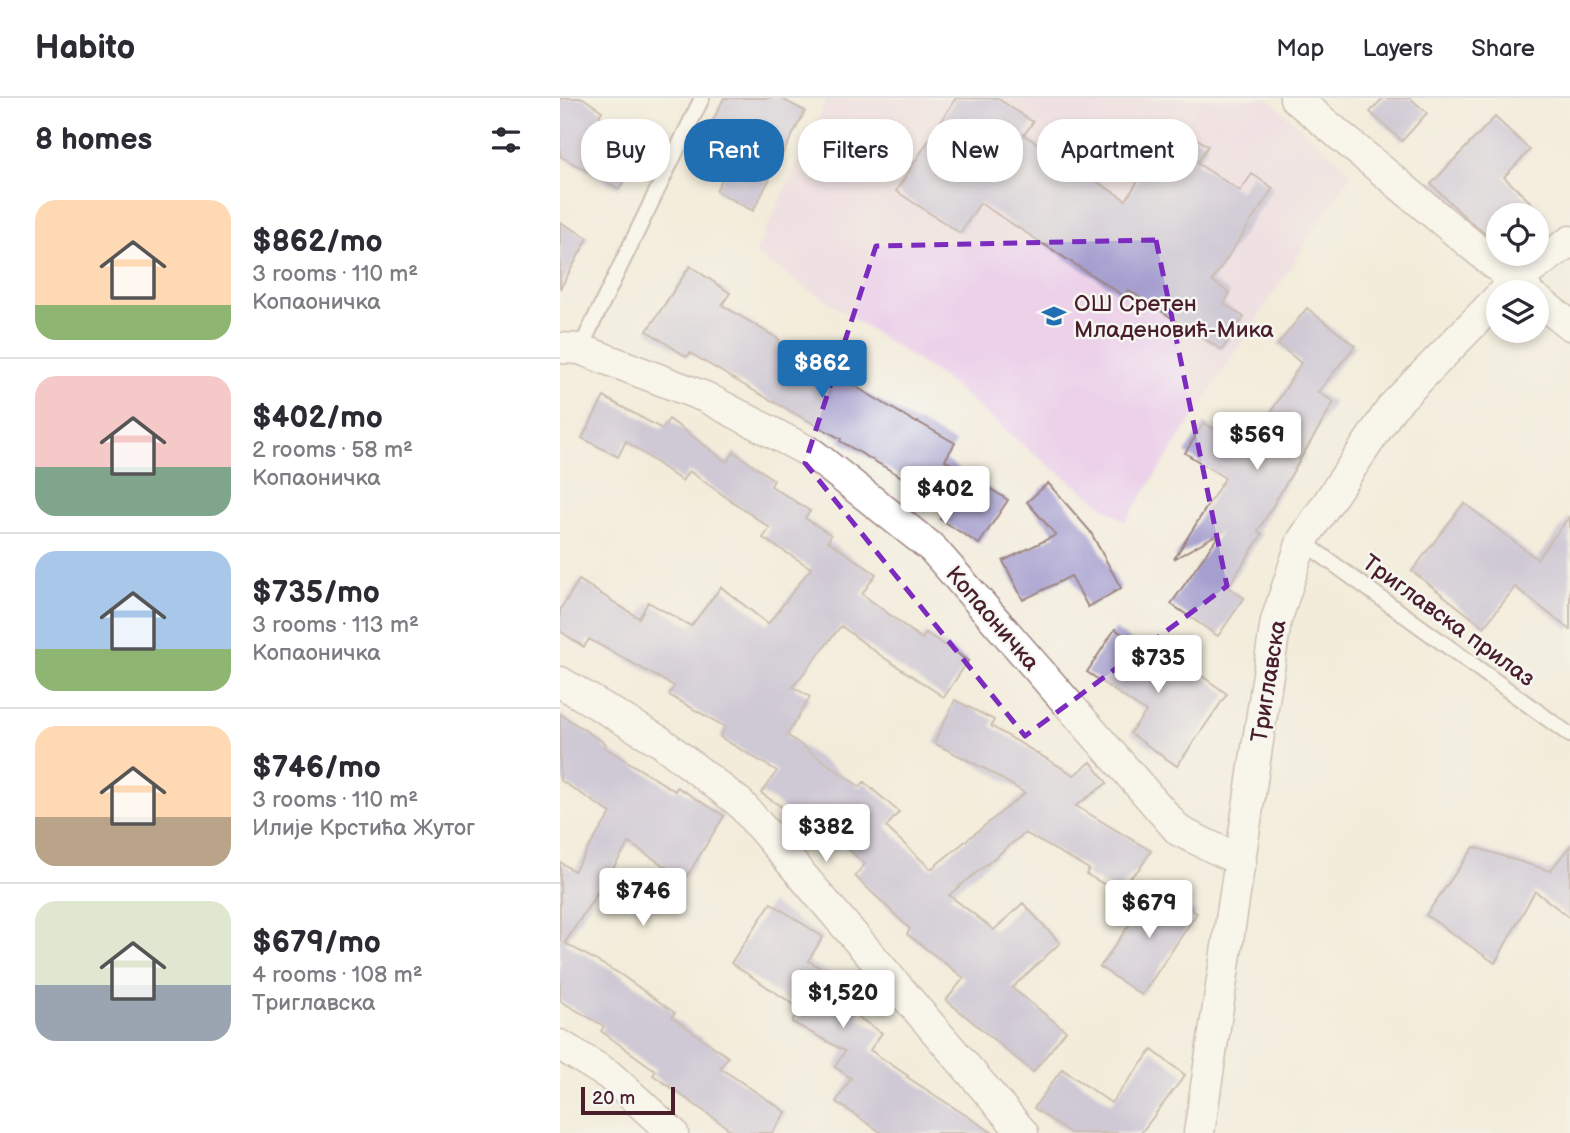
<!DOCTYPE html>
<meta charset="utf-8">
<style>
:root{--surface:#fff;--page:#f2f2f3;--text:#2b2b33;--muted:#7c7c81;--line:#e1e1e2;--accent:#1f6fb2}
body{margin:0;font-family:"Balsamiq Sans",sans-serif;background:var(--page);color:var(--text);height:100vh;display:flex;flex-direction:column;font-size:26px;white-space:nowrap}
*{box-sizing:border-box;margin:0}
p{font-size:23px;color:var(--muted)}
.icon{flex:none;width:38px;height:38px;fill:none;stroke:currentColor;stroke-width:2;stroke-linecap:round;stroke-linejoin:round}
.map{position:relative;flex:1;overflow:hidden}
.sheet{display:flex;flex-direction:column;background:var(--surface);width:560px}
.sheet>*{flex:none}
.top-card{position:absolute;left:21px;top:21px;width:665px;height:63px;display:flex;gap:14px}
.fabs{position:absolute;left:926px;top:105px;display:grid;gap:14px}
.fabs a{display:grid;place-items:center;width:63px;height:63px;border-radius:50%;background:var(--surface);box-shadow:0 4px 10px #0003;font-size:35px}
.scale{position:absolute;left:21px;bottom:18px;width:94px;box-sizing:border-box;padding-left:7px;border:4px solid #4a1f2b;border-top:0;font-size:19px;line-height:24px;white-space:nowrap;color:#4a1f2b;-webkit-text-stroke:5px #f6f6f2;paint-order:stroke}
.price{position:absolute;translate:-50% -60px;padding:0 16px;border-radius:7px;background:#fff;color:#222;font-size:23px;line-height:46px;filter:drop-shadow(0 2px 4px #0008)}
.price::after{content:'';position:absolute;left:50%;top:42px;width:21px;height:16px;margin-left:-10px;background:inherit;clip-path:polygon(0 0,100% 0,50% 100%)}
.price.on{background:var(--accent);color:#fff}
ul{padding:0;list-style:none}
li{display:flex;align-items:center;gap:21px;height:175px;padding:0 35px}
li+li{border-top:2px solid var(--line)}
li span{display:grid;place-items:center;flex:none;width:196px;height:140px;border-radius:21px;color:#555}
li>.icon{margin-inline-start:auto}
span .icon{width:84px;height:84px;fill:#fffc;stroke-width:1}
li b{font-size:30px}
h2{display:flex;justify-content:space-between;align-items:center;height:84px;padding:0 35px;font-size:30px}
.tag{padding:0 24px;border-radius:28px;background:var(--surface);box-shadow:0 4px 10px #0003;font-size:24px;line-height:63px}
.tag.on{background:var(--accent);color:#fff}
header{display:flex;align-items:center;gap:42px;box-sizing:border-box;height:98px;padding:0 35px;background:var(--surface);border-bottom:2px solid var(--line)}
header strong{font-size:33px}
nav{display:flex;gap:38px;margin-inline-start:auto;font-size:24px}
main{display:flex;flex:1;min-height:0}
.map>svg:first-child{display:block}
</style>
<header>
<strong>Habito</strong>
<nav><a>Map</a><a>Layers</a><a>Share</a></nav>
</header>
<main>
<section class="sheet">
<h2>8 homes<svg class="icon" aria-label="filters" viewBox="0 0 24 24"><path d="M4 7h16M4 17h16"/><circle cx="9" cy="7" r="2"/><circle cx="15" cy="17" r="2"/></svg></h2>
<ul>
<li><span style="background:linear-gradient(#ffd9b3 75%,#8fb573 0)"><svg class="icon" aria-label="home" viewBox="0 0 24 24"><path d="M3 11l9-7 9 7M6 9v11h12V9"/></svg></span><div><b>$862/mo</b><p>3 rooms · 110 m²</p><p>Копаоничка</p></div></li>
<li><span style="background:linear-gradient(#f6c9c9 65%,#7fa58c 0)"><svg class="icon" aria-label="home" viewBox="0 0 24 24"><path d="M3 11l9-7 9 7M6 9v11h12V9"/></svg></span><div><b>$402/mo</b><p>2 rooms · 58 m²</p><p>Копаоничка</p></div></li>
<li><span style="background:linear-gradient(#a9c7e8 70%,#8fb573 0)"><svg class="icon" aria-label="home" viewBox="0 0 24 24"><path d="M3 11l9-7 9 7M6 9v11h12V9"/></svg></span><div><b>$735/mo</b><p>3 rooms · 113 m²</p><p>Копаоничка</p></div></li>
<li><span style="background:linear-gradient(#ffd9b3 65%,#b9a48a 0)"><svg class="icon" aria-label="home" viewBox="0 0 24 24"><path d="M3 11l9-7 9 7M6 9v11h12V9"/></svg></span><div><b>$746/mo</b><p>3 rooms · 110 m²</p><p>Илије Крстића Жутог</p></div></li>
<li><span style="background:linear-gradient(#dfe7d0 60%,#9aa5b1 0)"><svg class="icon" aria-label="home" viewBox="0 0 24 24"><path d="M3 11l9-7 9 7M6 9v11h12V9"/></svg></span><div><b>$679/mo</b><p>4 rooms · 108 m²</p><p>Триглавска</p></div></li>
</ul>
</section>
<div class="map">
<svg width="1010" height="1035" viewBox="0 0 1010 1035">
<rect width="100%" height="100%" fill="#f6f6f2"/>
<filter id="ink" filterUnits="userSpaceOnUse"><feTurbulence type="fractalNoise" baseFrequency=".0143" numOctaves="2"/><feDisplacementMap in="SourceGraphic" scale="14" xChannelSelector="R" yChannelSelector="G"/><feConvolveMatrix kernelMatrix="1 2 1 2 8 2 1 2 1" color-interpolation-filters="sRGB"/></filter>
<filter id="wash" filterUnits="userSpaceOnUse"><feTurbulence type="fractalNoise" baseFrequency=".00686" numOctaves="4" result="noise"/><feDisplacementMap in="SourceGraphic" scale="28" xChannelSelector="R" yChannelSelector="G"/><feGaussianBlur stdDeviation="1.57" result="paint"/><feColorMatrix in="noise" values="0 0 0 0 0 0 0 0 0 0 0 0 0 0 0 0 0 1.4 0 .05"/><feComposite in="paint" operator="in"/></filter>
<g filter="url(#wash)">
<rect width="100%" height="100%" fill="#f3ecdb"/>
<path fill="#ecd1e9" d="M 267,0 L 707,0 L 792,75 L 565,424 L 470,353 L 384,280 L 195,156 Z"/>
<g id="blocks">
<path fill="#a59ecf" d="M 0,0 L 23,0 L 42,13 L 39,18 L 86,44 L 59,91 L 0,58 Z
M 164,0 L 220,0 L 245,13 L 193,113 L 156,93 L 169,68 L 138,52 Z
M 396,0 L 437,0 L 473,24 L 464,37 L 566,102 L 614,26 L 648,48 L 637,65 L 680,93 L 692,76 L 713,90 L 652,183 L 670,195 L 664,206 L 684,219 L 662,252 L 568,192 L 564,198 L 420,105 L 400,135 L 336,93 Z
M 823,0 L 850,0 L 867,15 L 842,43 L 810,14 Z
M 935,19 L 970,52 L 944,79 L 984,117 L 938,117 L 938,146 L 907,121 L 871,86 Z
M 0,124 L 28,140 L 0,191 Z
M 130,168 L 170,195 L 162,207 L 220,242 L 218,244 L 271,274 L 357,325 L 358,324 L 395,345 L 385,362 L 448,402 L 419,446 L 380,421 L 390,407 L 280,343 L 281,341 L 189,290 L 130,255 L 127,259 L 87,233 Z
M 747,210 L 795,248 L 758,294 L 774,304 L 698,433 L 702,436 L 668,489 L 684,500 L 658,538 L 611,506 L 661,434 L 614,461 L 665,380 L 625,355 L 644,325 L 684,349 L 690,339 L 694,342 L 741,265 L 718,246 Z
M 44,299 L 102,331 L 109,321 L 167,364 L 174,354 L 214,382 L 211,388 L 250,413 L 245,420 L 271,437 L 268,443 L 316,476 L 302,496 L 362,541 L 366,535 L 408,563 L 384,599 L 320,557 L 281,528 L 233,589 L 250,599 L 227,637 L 300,689 L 304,684 L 339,714 L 326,729 L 371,771 L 465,695 L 425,671 L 374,645 L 395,602 L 434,622 L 431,628 L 514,677 L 531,664 L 547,685 L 516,708 L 591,753 L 580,770 L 556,793 L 526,776 L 529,771 L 465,735 L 389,797 L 434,832 L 463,805 L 500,845 L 452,890 L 506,933 L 473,974 L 386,902 L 404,880 L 347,836 L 350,831 L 295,778 L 305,766 L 249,718 L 244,724 L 201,695 L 217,673 L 160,639 L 165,629 L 109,597 L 114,588 L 29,541 L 24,549 L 0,533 L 0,512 L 19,482 L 79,520 L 88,504 L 131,528 L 161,489 L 208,526 L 251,470 L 203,440 L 210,430 L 129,373 L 122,383 L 66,343 L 58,359 L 22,340 Z
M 488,385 L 530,433 L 561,490 L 528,509 L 511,478 L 463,502 L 443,463 L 496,437 L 467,404 Z
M 904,405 L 977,461 L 1010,418 L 1010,532 L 955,489 L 924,529 L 852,473 Z
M 555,531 L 615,572 L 621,563 L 667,596 L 617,668 L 570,635 L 586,614 L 527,574 Z
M 0,616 L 46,646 L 44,649 L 115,693 L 117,689 L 164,718 L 125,781 L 69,745 L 5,845 L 60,876 L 115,915 L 112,919 L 168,959 L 160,970 L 226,1014 L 212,1035 L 175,1035 L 93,977 L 96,973 L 41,933 L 44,928 L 0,903 L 0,764 L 14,773 L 51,715 L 0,682 Z
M 1010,748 L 1010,820 L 975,793 L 935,865 L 866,817 L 914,749 L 990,773 Z
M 597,787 L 637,815 L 582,897 L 540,869 Z
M 211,805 L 263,839 L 248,863 L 310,897 L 298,919 L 322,935 L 310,952 L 348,978 L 347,979 L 433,1035 L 322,1035 L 276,1004 L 291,980 L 275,969 L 285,953 L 232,924 L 239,910 L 171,865 Z
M 592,952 L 625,977 L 581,1035 L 510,1035 L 474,1010 L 502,971 L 551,1005 Z"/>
</g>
</g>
<g filter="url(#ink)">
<use href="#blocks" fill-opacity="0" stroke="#9e8683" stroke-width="2"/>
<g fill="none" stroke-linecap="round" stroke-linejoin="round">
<g stroke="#9e8683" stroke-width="18">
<path id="lane" d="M 20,251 L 142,0
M 742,443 L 1010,637"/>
</g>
<g stroke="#9e8683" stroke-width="33">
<path id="street" d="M 735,0 L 968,194
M 944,194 L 954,184 L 1010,143
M 976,201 L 1010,227
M 0,250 L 20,251 L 145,299 L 253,356 L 372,450 L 619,733 L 681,763
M 0,584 L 101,644 L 180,705 L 463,1035
M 0,947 L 49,977 L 113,1035
M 639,1035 L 716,523 L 742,443 L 832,309 L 938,200"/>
</g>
<use href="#lane" stroke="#fff" stroke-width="14"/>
<use href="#street" stroke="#fff" stroke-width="30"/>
</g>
</g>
<path d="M0 0H1010V1035H0ZM 596,142 L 667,488 L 465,638 L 245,365 L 316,148 Z" fill="#f3ecdb" fill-opacity=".55" fill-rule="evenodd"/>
<path fill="none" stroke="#7b2cbf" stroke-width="5" stroke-dasharray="14 9" stroke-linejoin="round" d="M 596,142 L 667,488 L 465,638 L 245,365 L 316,148 Z"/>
<defs>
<g id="school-bare" transform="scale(1.89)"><path d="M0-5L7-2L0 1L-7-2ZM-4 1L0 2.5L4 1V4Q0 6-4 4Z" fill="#1f6fb2" stroke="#f6f6f2" stroke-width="2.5" paint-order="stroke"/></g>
</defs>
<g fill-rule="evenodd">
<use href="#school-bare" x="494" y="218"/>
</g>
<g text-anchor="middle" stroke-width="5" stroke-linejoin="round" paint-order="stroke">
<g font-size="23" fill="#4a1f2b" stroke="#f6f6f2" text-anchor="start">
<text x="514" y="213">ОШ Сретен<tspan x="514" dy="26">Младеновић-Мика</tspan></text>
</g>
<g font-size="23" fill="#4a1f2b" stroke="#f6f6f2">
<text transform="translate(433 520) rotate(49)" y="8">Копаоничка</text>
<text transform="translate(889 522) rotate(36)" y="8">Триглавска прилаз</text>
<text transform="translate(708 583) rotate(-81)" y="8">Триглавска</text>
</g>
</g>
</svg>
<div class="fabs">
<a><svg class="icon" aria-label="locate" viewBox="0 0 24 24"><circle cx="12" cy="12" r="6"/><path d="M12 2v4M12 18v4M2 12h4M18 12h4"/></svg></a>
<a><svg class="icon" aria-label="layers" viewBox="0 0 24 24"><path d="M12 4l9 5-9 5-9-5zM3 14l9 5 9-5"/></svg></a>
</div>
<div class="scale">20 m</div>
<b class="price on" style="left:262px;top:302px">$862</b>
<b class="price" style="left:697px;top:374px">$569</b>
<b class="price" style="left:385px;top:428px">$402</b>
<b class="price" style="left:598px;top:597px">$735</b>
<b class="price" style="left:266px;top:766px">$382</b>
<b class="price" style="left:83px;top:830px">$746</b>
<b class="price" style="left:589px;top:842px">$679</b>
<b class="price" style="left:283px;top:932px">$1,520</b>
<div class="top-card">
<a class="tag">Buy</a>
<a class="tag on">Rent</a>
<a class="tag">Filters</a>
<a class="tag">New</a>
<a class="tag">Apartment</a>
</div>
</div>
</main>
